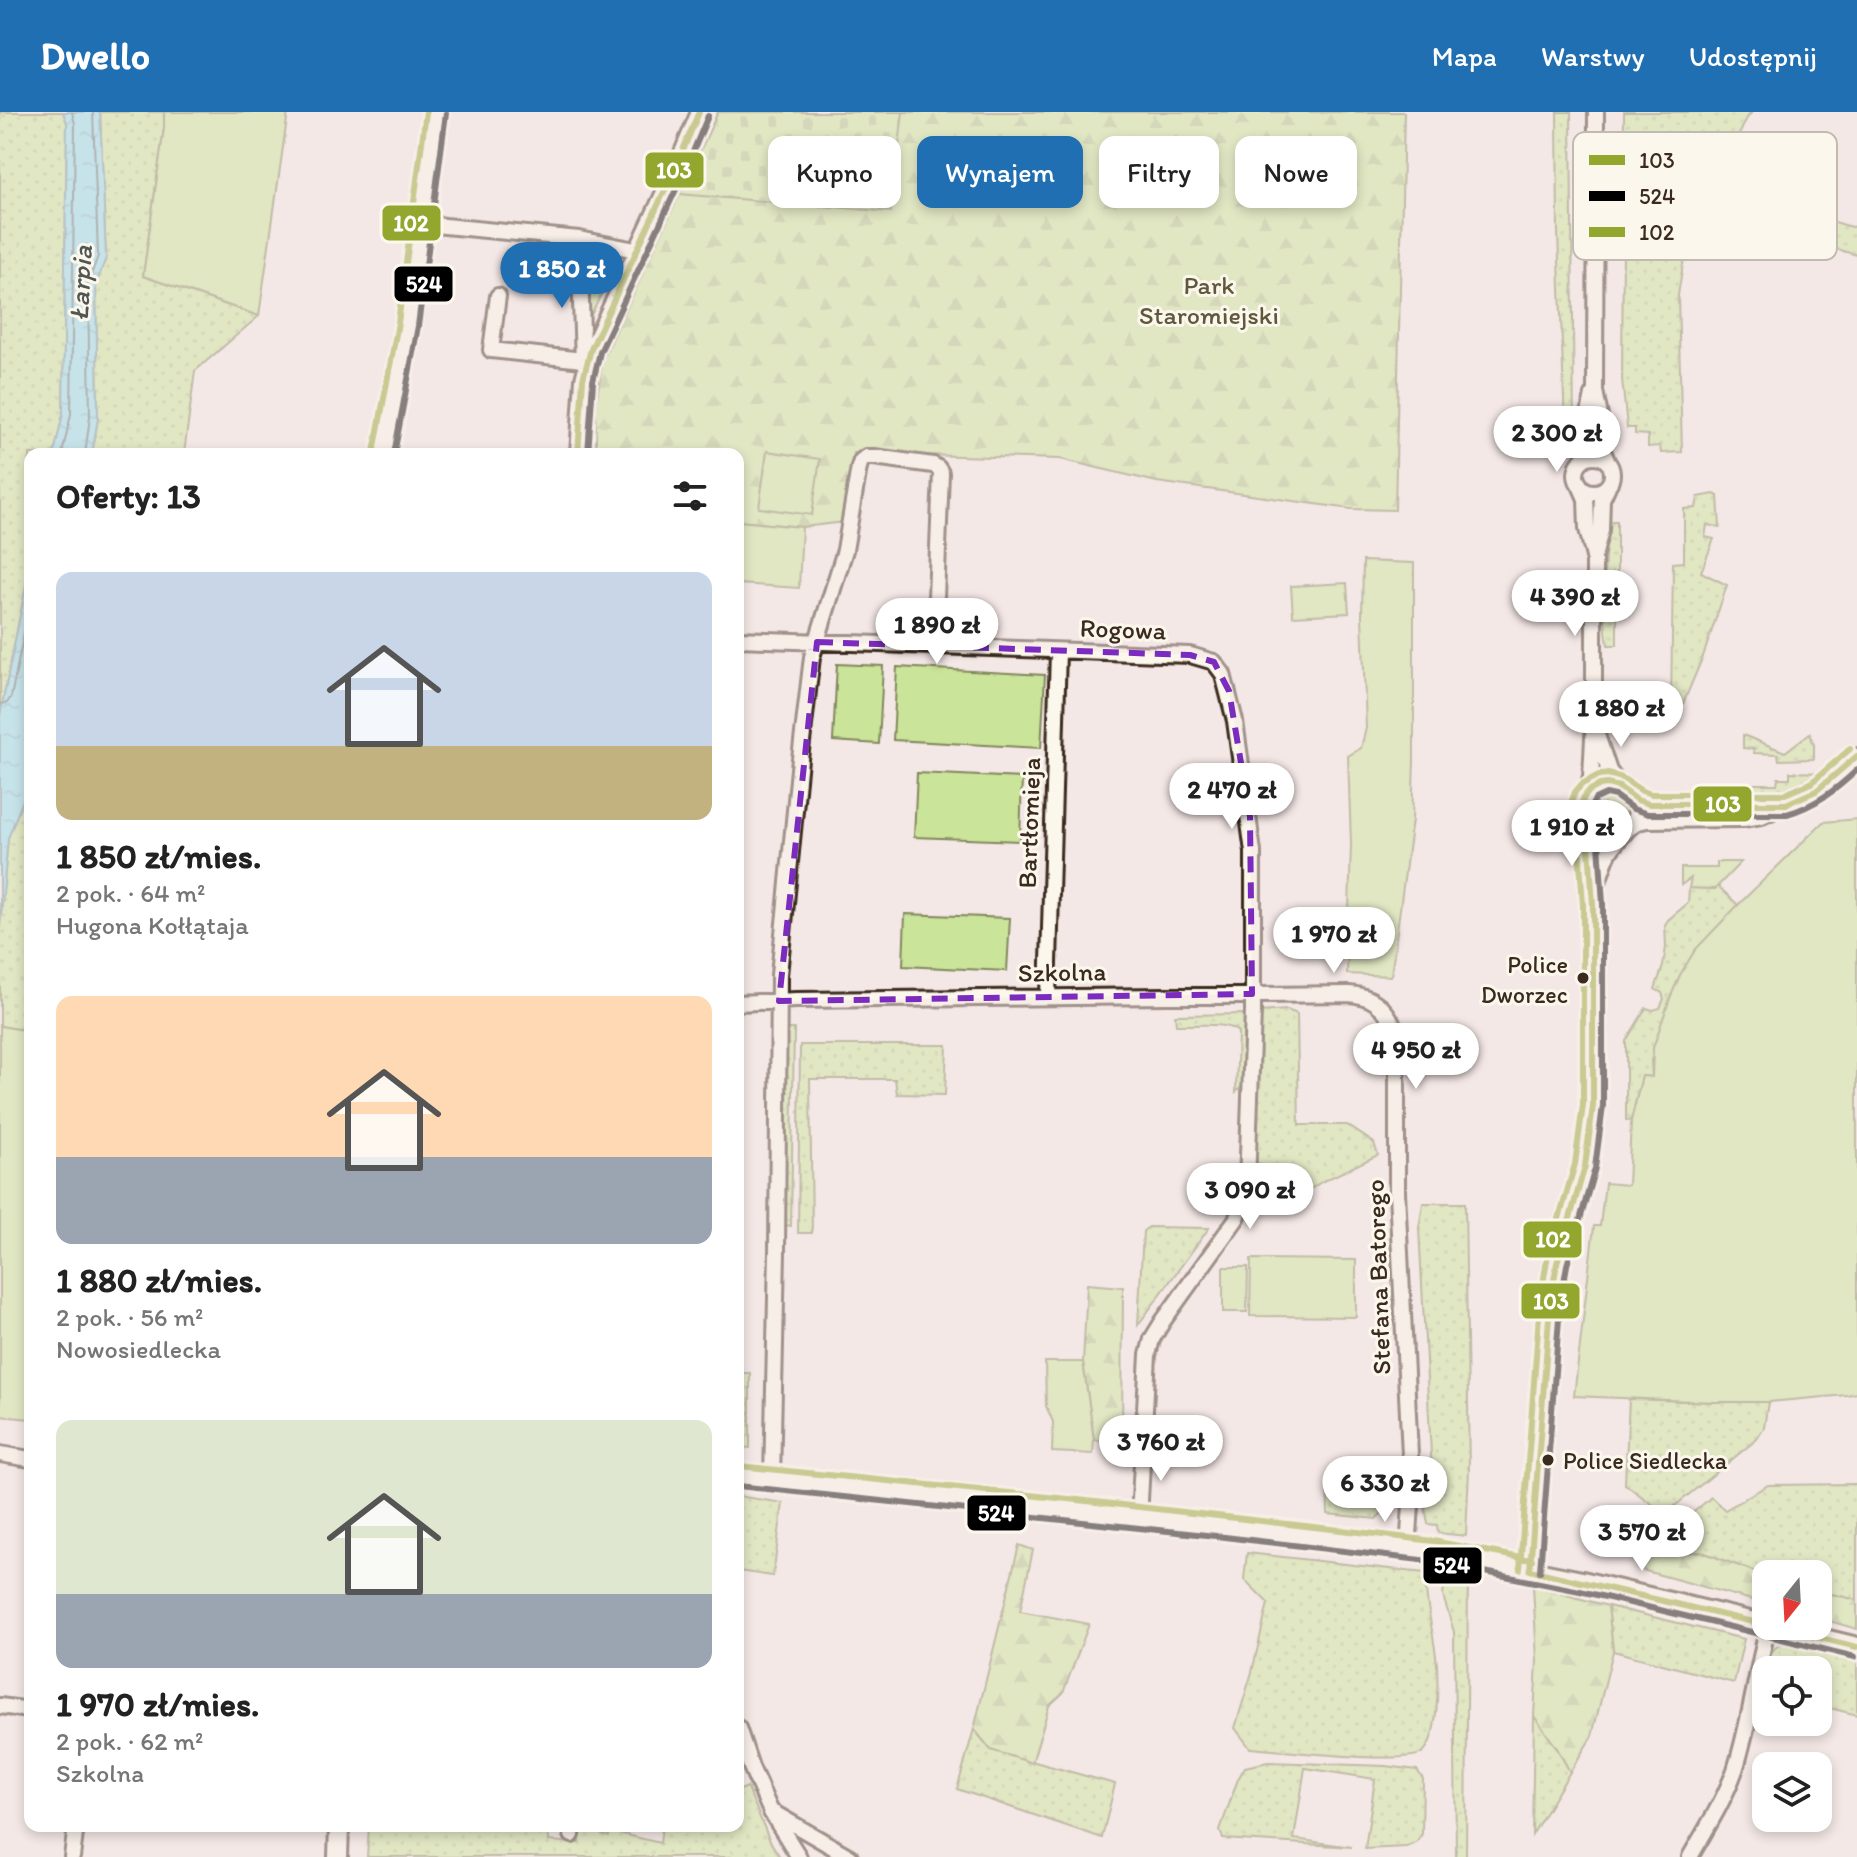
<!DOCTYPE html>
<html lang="pl">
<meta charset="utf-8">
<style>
:root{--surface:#fff;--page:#f6f6f6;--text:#222;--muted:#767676;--accent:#1f6fb2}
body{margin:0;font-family:Itim,sans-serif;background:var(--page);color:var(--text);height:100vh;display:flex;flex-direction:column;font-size:30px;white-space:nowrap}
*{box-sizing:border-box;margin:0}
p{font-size:26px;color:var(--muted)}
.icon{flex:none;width:44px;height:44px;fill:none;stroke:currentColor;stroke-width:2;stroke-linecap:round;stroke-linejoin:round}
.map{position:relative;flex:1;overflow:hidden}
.drawer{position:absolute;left:24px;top:336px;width:720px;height:1384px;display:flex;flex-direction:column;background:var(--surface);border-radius:16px;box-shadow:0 4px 12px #0003}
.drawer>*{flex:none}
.banner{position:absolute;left:768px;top:24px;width:760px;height:72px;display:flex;gap:16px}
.needle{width:52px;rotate:198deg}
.fabs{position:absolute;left:1752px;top:1448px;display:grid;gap:16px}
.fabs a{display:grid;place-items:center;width:80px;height:80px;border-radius:16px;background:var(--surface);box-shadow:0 4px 12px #0003;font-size:40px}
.price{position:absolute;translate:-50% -68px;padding:0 18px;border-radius:28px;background:#fff;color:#222;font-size:26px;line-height:52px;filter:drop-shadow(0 2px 4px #0008)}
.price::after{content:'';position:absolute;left:50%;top:48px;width:24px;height:18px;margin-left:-12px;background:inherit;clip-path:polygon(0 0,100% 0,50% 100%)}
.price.active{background:var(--accent);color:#fff}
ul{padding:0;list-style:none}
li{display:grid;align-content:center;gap:16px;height:424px;padding:0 32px}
li span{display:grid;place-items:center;height:248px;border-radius:16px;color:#555}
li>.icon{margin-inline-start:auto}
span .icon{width:144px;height:144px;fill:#fffc;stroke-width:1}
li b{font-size:34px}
h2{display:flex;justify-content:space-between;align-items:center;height:96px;padding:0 32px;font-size:34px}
.pill{padding:0 28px;border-radius:16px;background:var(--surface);box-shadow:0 4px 12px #0003;font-size:28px;line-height:72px}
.pill.active{background:var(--accent);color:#fff}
header{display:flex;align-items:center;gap:48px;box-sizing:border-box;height:112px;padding:0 40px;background:var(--accent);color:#fff}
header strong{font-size:38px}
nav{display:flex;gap:44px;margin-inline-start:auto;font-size:28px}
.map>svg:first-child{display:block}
</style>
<header>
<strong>Dwello</strong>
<nav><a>Mapa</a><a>Warstwy</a><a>Udostępnij</a></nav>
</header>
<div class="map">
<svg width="1857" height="1745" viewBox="0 0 1857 1745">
<defs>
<pattern id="grass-dots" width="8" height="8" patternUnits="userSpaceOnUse" patternTransform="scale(2)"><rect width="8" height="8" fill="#cae49a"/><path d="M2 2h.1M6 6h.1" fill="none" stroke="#aec484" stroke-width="1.8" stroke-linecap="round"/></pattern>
<pattern id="forest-firs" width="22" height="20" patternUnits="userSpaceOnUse" patternTransform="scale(2)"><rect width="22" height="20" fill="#cae49a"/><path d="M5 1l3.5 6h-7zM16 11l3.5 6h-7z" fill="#aec484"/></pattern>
<pattern id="cemetery-stones" width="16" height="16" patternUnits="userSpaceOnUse" patternTransform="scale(2)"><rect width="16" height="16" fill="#cae49a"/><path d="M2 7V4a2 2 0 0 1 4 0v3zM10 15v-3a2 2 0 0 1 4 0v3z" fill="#aec484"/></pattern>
<pattern id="water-ripples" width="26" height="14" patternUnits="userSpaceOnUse" patternTransform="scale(2)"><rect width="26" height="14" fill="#90ddef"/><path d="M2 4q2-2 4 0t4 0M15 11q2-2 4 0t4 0" fill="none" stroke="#7dbecc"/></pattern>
</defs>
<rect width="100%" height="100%" fill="#f4e8e6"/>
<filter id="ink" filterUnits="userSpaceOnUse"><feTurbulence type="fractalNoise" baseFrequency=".0125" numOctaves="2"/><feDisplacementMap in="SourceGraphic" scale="16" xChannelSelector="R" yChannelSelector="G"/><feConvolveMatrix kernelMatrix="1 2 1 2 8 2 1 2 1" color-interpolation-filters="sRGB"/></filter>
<g filter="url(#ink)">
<path fill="url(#grass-dots)" stroke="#82875c" stroke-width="2" d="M 0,0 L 63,0 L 67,11 L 63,302 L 54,342 L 30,342 L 30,454 L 0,604 Z
M 100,0 L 164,0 L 164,16 L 143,164 L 259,204 L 195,259 L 184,342 L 92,342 L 98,306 L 96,171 L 106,146 Z
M 1557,0 L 1571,0 L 1574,316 L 1565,315 L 1558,121 Z
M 1624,0 L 1752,0 L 1747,6 L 1707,90 L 1683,152 L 1678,183 L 1682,340 L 1661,341 L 1660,334 L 1648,335 L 1648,323 L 1635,322 L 1635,316 L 1627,316 L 1622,267 Z
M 1738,66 L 1764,68 L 1764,80 L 1770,90 L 1851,115 L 1857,114 L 1857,143 L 1720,105 Z
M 590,148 L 609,152 L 612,161 L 590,205 L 587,202 L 588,150 Z
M 1714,382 L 1718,384 L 1720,415 L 1707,413 L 1705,425 L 1714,427 L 1701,460 L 1727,473 L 1704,542 L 1683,592 L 1671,594 L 1673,451 L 1684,450 L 1684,397 L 1696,396 L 1698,385 Z
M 1608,409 L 1617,409 L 1617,533 L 1608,533 C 1601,491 1604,451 1608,409 Z
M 1810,621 L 1814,633 L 1814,647 L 1779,648 L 1778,642 L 1754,641 L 1754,637 L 1743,636 L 1743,623 L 1785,640 Z
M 1790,660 L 1825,661 C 1803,674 1783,682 1758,686 L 1670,687 L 1670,678 L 1741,678 L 1741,672 L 1777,672 L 1778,666 L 1790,666 Z
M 30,670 L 30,919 L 0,914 L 0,813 L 8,726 Z
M1589 700a18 18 0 1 1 36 0a18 18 0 1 1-36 0Z
M 1718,774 L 1738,793 L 1651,948 L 1652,965 L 1642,964 L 1631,1009 L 1626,1008 L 1626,929 L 1646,896 L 1653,898 L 1660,896 L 1664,887 L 1662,881 L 1655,877 L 1663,854 L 1666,835 L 1665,814 L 1668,808 L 1688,791 L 1689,776 L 1715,777 Z
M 1287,898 L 1297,902 L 1299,1013 L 1347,1013 L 1374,1031 L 1378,1043 L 1321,1070 L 1305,1081 L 1297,1063 L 1254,1072 L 1259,900 Z
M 1249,902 L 1247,970 L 1236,980 L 1238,920 C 1226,909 1194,914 1176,913 L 1175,903 Z
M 787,917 L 794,917 L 791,1114 L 785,1113 Z
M 800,933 L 947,933 L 945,983 L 897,982 L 895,967 L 810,967 L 812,1121 L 798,1121 Z
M 1423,1091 L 1465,1091 L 1469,1358 L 1466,1424 L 1438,1421 L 1437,1413 L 1428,1412 L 1423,1383 L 1433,1381 L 1419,1116 Z
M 1149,1115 L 1209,1116 L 1138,1213 L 1143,1119 Z
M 738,1261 L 750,1261 L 750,1336 L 738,1335 Z
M 1629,1287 L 1715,1290 L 1768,1290 L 1764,1316 L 1757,1327 L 1665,1402 L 1625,1372 Z
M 1327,1365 L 1393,1369 L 1393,1390 L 1376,1407 L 1328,1402 Z
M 1857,1372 L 1857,1488 L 1818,1479 L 1818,1462 L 1766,1462 L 1766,1464 L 1702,1440 L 1646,1442 L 1711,1385 L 1725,1398 L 1768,1373 Z
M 738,1384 L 783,1391 L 773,1464 L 738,1459 Z
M 1247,1441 L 1425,1461 C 1425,1492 1434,1521 1437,1552 C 1438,1572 1439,1628 1422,1641 C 1404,1653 1279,1638 1250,1636 L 1235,1616 L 1252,1560 L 1268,1491 L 1244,1467 Z
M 1445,1463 L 1468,1466 L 1466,1745 L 1456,1745 L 1454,1520 L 1443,1484 Z
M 1597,1481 L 1739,1515 L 1748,1522 L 1593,1484 Z
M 1608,1494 L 1744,1527 L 1734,1571 L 1613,1539 Z
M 1791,1527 L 1857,1543 L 1857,1603 L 1818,1593 L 1818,1558 L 1766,1558 L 1766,1562 L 1765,1562 C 1768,1542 1772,1534 1791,1527 Z
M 1534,1604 L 1557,1636 L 1570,1660 L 1532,1723 Z
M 974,1617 L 991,1638 L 1115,1672 L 1102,1726 L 957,1677 Z
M 1268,1650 L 1386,1654 L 1417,1658 L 1423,1667 L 1422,1722 L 1416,1731 L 1406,1735 L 1365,1737 L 1375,1667 L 1305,1656 L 1294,1727 L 1352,1735 L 1223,1727 L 1220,1718 L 1238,1667 L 1245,1655 Z
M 747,1675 L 770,1729 L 780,1745 L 367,1745 L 369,1714 L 548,1714 L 549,1729 L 579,1731 L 581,1714 L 602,1717 L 601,1722 L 609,1724 L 610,1719 L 660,1731 L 662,1714 L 738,1714 L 738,1679 Z"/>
<path fill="url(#forest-firs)" stroke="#82875c" stroke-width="2" d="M 718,0 L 1404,0 L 1395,398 L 1351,397 L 1157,370 L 1060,347 L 854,341 L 845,410 L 802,415 L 738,409 L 738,342 L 596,342 L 596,292 L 603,247 Z
M 1087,1172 L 1123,1175 L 1122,1331 L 1094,1328 L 1083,1250 Z
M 1019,1433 L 1033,1438 L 1020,1499 L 1089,1512 L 1063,1581 L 1049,1594 L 1032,1651 L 991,1638 L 974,1617 Z
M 1702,1440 L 1766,1464 L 1766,1492 L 1642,1458 L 1646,1442 Z
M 1533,1474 L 1608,1494 L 1613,1539 L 1592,1624 L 1570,1660 L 1557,1636 L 1534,1604 L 1537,1548 Z
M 1818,1479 L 1857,1488 L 1857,1517 L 1818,1506 Z"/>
<path fill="url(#cemetery-stones)" stroke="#82875c" stroke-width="2" d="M 718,0 L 903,0 L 891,100 L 680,82 Z"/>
<path fill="#cae49a" stroke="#82875c" stroke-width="2" d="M 164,0 L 288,0 L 259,204 L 143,164 L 164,16 Z
M 767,339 L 820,347 L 812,403 L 759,396 Z
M 738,409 L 802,415 L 799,476 L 738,472 Z
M 1363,449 L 1414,451 L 1414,649 L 1412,708 L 1391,864 L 1347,862 L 1351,732 L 1348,644 L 1361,636 L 1366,616 L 1362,504 Z
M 1347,471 L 1349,501 L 1293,504 L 1291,474 Z
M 837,552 L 883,554 L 879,632 L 833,629 Z
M 897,555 L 1045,563 L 1041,636 L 893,628 Z
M 917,661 L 1022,666 L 1020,729 L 914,725 Z
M 1857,707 L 1857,1281 L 1847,1283 L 1768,1290 L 1715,1290 L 1574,1284 L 1594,1114 L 1600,1114 L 1605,1071 L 1628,1073 L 1631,1009 L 1642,964 L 1652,965 L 1653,936 L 1670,886 L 1680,863 L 1695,838 L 1738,793 L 1823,710 Z
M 1717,750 L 1741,750 L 1715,777 L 1689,776 L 1691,766 L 1681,773 L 1681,756 L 1717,756 Z
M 905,802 L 1010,806 L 1007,859 L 903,854 Z
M 0,914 L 30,919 L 30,1307 L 0,1304 Z
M 1251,1147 L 1356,1148 L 1356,1205 L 1250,1204 Z
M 1223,1155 L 1248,1155 L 1247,1200 L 1223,1200 Z
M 1045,1250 L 1083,1250 L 1094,1328 L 1093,1342 L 1052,1340 L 1053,1310 L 1046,1294 Z"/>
<path fill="url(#water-ripples)" stroke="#6e959b" stroke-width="2" d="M 63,0 L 100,0 L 106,146 L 96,172 L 98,306 L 92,342 L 54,342 L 63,302 L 67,11 Z
M 30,454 L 30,670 L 8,726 L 0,813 L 0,604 Z"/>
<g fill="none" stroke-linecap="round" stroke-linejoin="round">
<path stroke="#5d7272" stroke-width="2" d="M 62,342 L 71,302 L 75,12 L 72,0
M 85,342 L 90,305 L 88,171 L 98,144 L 93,0
M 0,592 L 7,591 L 11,585 L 30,492"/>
<g stroke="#3b2a1e" stroke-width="20">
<path id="street" d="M 1596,0 L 1595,279 L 1601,309 L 1602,337 L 1608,351
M 423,111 L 445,114 L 579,127 L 636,138
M 579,127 L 583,251
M 498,184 L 491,238 L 583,248
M 578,342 L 583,267 L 591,237 L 678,50 L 699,0
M1576 362a18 18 0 1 1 36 0a18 18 0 1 1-36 0Z
M 1580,351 L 1586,340 L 1587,312 L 1593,283
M 1579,371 L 1586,387 L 1587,417 L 1594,445 L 1594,607 L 1591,665 L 1581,692 L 1580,704 L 1586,718 L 1596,725 L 1607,728 L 1622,723
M 1594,445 L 1601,418 L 1602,387 L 1608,374
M 738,527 L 1190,543 L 1214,550 L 1223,562 L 1235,609 L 1253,740 L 1253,899 L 1247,1072 L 1243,1089 L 1237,1106 L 1163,1209 L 1152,1227 L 1148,1243 L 1139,1406
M 1597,623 L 1609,659 L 1622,676
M 1628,682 L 1639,689 L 1651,692 L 1780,692
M 1584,685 C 1590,678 1596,673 1606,672 C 1614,672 1623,675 1628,682 C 1650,707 1619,722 1609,741 C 1603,753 1600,765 1596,777
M 1631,715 L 1638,710 L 1647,708 L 1744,707 L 1762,704 L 1817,679 L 1836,664 L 1857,644
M 1048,885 L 1058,539
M 738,891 L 796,888 L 1349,882 C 1377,884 1393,902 1397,928 L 1397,1080 L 1411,1363 L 1411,1393 L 1408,1437
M 0,1342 L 30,1347
M 772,1367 L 777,1141 L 779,863 L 800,647 L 812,545 L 845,438 L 859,355 L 861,349 L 866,345 L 874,345 L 933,353 L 938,356 L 941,361 L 934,535
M 1530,1458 L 1550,1192 L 1557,1151 L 1585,1054 L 1592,1005 L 1593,793 L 1589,733 L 1582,711
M 0,1594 L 30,1598
M 738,1616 L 751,1655 L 771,1700 L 799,1745
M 774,1701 L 850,1745
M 572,1723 L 573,1714
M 72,1745 L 76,1714
M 1690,1745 C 1706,1717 1724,1689 1735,1658 C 1750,1611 1756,1562 1768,1514"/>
</g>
<g stroke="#3b2a1e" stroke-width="24">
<path id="secondary" d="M 384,342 L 408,213 L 436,0
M 738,1364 L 1217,1414 L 1431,1439 L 1582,1469 L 1766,1513
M 1771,1514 L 1857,1535
M 338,1745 L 339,1714"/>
</g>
<use href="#street" stroke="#fbf7ec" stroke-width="14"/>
<use href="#secondary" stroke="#fbf7ec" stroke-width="18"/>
<g stroke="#fbf7ec" stroke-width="12">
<path id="bus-1" d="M 578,342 L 583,267 L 591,237 L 678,50 L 699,0
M 1530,1458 L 1550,1192 L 1557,1151 L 1585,1054 L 1593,994 L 1593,793 L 1589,733 L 1581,708 L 1580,696 L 1584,685 L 1589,679 L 1600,673 L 1607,672 L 1619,675 L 1637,688 L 1649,692 L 1786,692 L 1816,679 L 1857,644
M 1530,1458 L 1766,1513
M 1771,1514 L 1857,1535"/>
</g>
<g stroke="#fbf7ec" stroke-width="12">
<path id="bus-2" d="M 394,342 L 418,214 L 446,1
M 588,342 L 593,269 L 600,240 L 687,54 L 708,4
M 738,1374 L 1216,1424 L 1429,1449 L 1580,1479 L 1764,1523
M 1540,1459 L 1560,1193 L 1567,1153 L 1595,1056 L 1603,994 L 1603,792 L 1599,731 L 1591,706 L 1590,697 L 1595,687 L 1606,682 L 1615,684 L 1633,697 L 1648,702 L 1787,702 C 1815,694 1836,678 1857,658
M 1769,1524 L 1855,1545"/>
</g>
<g stroke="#fbf7ec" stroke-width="12">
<path id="bus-3" d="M 374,340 L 398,211 L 426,0
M 739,1354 L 1078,1388 L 1358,1420 L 1433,1429 L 1532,1448
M 1520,1457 L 1540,1190 L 1547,1148 L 1575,1052 L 1583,993 L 1583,793 L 1579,735 L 1571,710 L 1570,694 L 1575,680 L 1582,672 L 1599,663 L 1608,662 L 1622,666 L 1642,679 L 1651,682 L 1785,682 L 1811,671 L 1850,637"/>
</g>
<use href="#bus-1" stroke="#93a72e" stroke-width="6"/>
<use href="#bus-2" stroke="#000" stroke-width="6"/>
<use href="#bus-3" stroke="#93a72e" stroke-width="6"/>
</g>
</g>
<path d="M0 0H1857V1745H0ZM 817,530 L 1190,543 L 1214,550 L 1229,579 L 1250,705 L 1252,882 L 779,889 Z" fill="#f4e8e6" fill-opacity=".55" fill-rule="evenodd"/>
<path fill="none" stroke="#7b2cbf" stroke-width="6" stroke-dasharray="16 10" stroke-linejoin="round" d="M 817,530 L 1190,543 L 1214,550 L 1229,579 L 1250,705 L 1252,882 L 779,889 Z"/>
<g fill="#3b2a1e" stroke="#fbf7ec" stroke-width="3">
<circle cx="1583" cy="866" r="7"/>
<circle cx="1548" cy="1348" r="7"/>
</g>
<g text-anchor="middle" stroke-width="6" stroke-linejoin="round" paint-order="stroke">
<g font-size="24" fill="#3b2a1e" stroke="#fbf7ec" text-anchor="end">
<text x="1568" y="861">Police<tspan x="1568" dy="30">Dworzec</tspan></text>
<text x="1563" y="1357" text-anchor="start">Police Siedlecka</text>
</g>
<g font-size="26" fill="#5f583d" stroke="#fbf7ec">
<text x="1209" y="182">Park<tspan x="1209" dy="30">Staromiejski</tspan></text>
</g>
<g font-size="26" fill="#3b2a1e" stroke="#fbf7ec">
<text transform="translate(1123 517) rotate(2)" y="9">Rogowa</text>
<text transform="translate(1029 711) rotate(-88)" y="9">Bartłomieja</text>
<text transform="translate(1062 860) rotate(-1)" y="9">Szkolna</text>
<text transform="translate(1378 1165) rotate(-92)" y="9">Stefana Batorego</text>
</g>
<g font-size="28" font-style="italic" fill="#505752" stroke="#fbf7ec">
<text transform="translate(80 171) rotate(-87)" y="10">Łarpia</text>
</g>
</g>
<rect x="1573" y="20" width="264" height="128" rx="12" fill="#fbf7ec" stroke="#c1baae" stroke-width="2"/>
<rect x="1589" y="43" width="36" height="10" fill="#93a72e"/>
<rect x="1589" y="79" width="36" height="10" fill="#000"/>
<rect x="1589" y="115" width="36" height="10" fill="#93a72e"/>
<g font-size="22" fill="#3b2a1e">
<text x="1639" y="56">103</text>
<text x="1639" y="92">524</text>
<text x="1639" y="128">102</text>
</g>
<g stroke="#fbf7ec" stroke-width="3">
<rect x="644" y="39" width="61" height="38" rx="8" fill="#93a72e"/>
<rect x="381" y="92" width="61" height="38" rx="8" fill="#93a72e"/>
<rect x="393" y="153" width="61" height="38" rx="8" fill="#000"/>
<rect x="1692" y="673" width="61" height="38" rx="8" fill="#93a72e"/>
<rect x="1522" y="1108" width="61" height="39" rx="8" fill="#93a72e"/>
<rect x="1520" y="1170" width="61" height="38" rx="8" fill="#93a72e"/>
<rect x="966" y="1382" width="61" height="38" rx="8" fill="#000"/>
<rect x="1422" y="1434" width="61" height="39" rx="8" fill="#000"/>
</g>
<g font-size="22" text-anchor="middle" font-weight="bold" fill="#fff">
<text x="674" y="66">103</text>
<text x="411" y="119">102</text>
<text x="424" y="180">524</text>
<text x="1723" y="700">103</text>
<text x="1553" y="1135">102</text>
<text x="1551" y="1197">103</text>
<text x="996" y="1409">524</text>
<text x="1452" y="1461">524</text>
</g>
</svg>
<div class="fabs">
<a><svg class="needle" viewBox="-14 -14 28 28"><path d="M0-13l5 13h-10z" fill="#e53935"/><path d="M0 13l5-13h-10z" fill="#767676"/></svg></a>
<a><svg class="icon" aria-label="locate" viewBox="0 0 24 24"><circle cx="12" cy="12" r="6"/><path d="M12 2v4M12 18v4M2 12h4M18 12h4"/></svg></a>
<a><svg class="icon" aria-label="layers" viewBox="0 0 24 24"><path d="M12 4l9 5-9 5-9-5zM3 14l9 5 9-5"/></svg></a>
</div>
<b class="price active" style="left:562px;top:198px">1 850 zł</b>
<b class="price" style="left:1557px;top:362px">2 300 zł</b>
<b class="price" style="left:1575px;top:526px">4 390 zł</b>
<b class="price" style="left:937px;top:554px">1 890 zł</b>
<b class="price" style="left:1621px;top:637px">1 880 zł</b>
<b class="price" style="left:1232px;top:719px">2 470 zł</b>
<b class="price" style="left:1572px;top:756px">1 910 zł</b>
<b class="price" style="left:1334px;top:863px">1 970 zł</b>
<b class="price" style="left:1416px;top:979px">4 950 zł</b>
<b class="price" style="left:1250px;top:1119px">3 090 zł</b>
<b class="price" style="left:1161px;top:1371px">3 760 zł</b>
<b class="price" style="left:1385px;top:1412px">6 330 zł</b>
<b class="price" style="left:1642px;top:1461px">3 570 zł</b>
<div class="banner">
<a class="pill">Kupno</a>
<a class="pill active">Wynajem</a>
<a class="pill">Filtry</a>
<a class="pill">Nowe</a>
</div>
<section class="drawer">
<h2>Oferty: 13<svg class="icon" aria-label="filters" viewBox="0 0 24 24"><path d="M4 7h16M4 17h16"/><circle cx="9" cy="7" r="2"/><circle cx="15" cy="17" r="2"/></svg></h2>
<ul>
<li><span style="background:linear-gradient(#c9d6e8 70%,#c2b280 0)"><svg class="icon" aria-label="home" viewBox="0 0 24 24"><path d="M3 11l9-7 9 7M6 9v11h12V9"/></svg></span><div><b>1 850 zł/mies.</b><p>2 pok. · 64 m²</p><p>Hugona Kołłątaja</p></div></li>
<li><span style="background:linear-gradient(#ffd9b3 65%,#9aa5b1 0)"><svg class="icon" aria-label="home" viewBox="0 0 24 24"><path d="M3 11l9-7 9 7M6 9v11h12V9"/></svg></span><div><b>1 880 zł/mies.</b><p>2 pok. · 56 m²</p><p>Nowosiedlecka</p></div></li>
<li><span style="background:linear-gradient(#dfe7d0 70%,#9aa5b1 0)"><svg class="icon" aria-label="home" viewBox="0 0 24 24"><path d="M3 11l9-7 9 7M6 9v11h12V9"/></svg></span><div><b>1 970 zł/mies.</b><p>2 pok. · 62 m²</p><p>Szkolna</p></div></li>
</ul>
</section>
</div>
